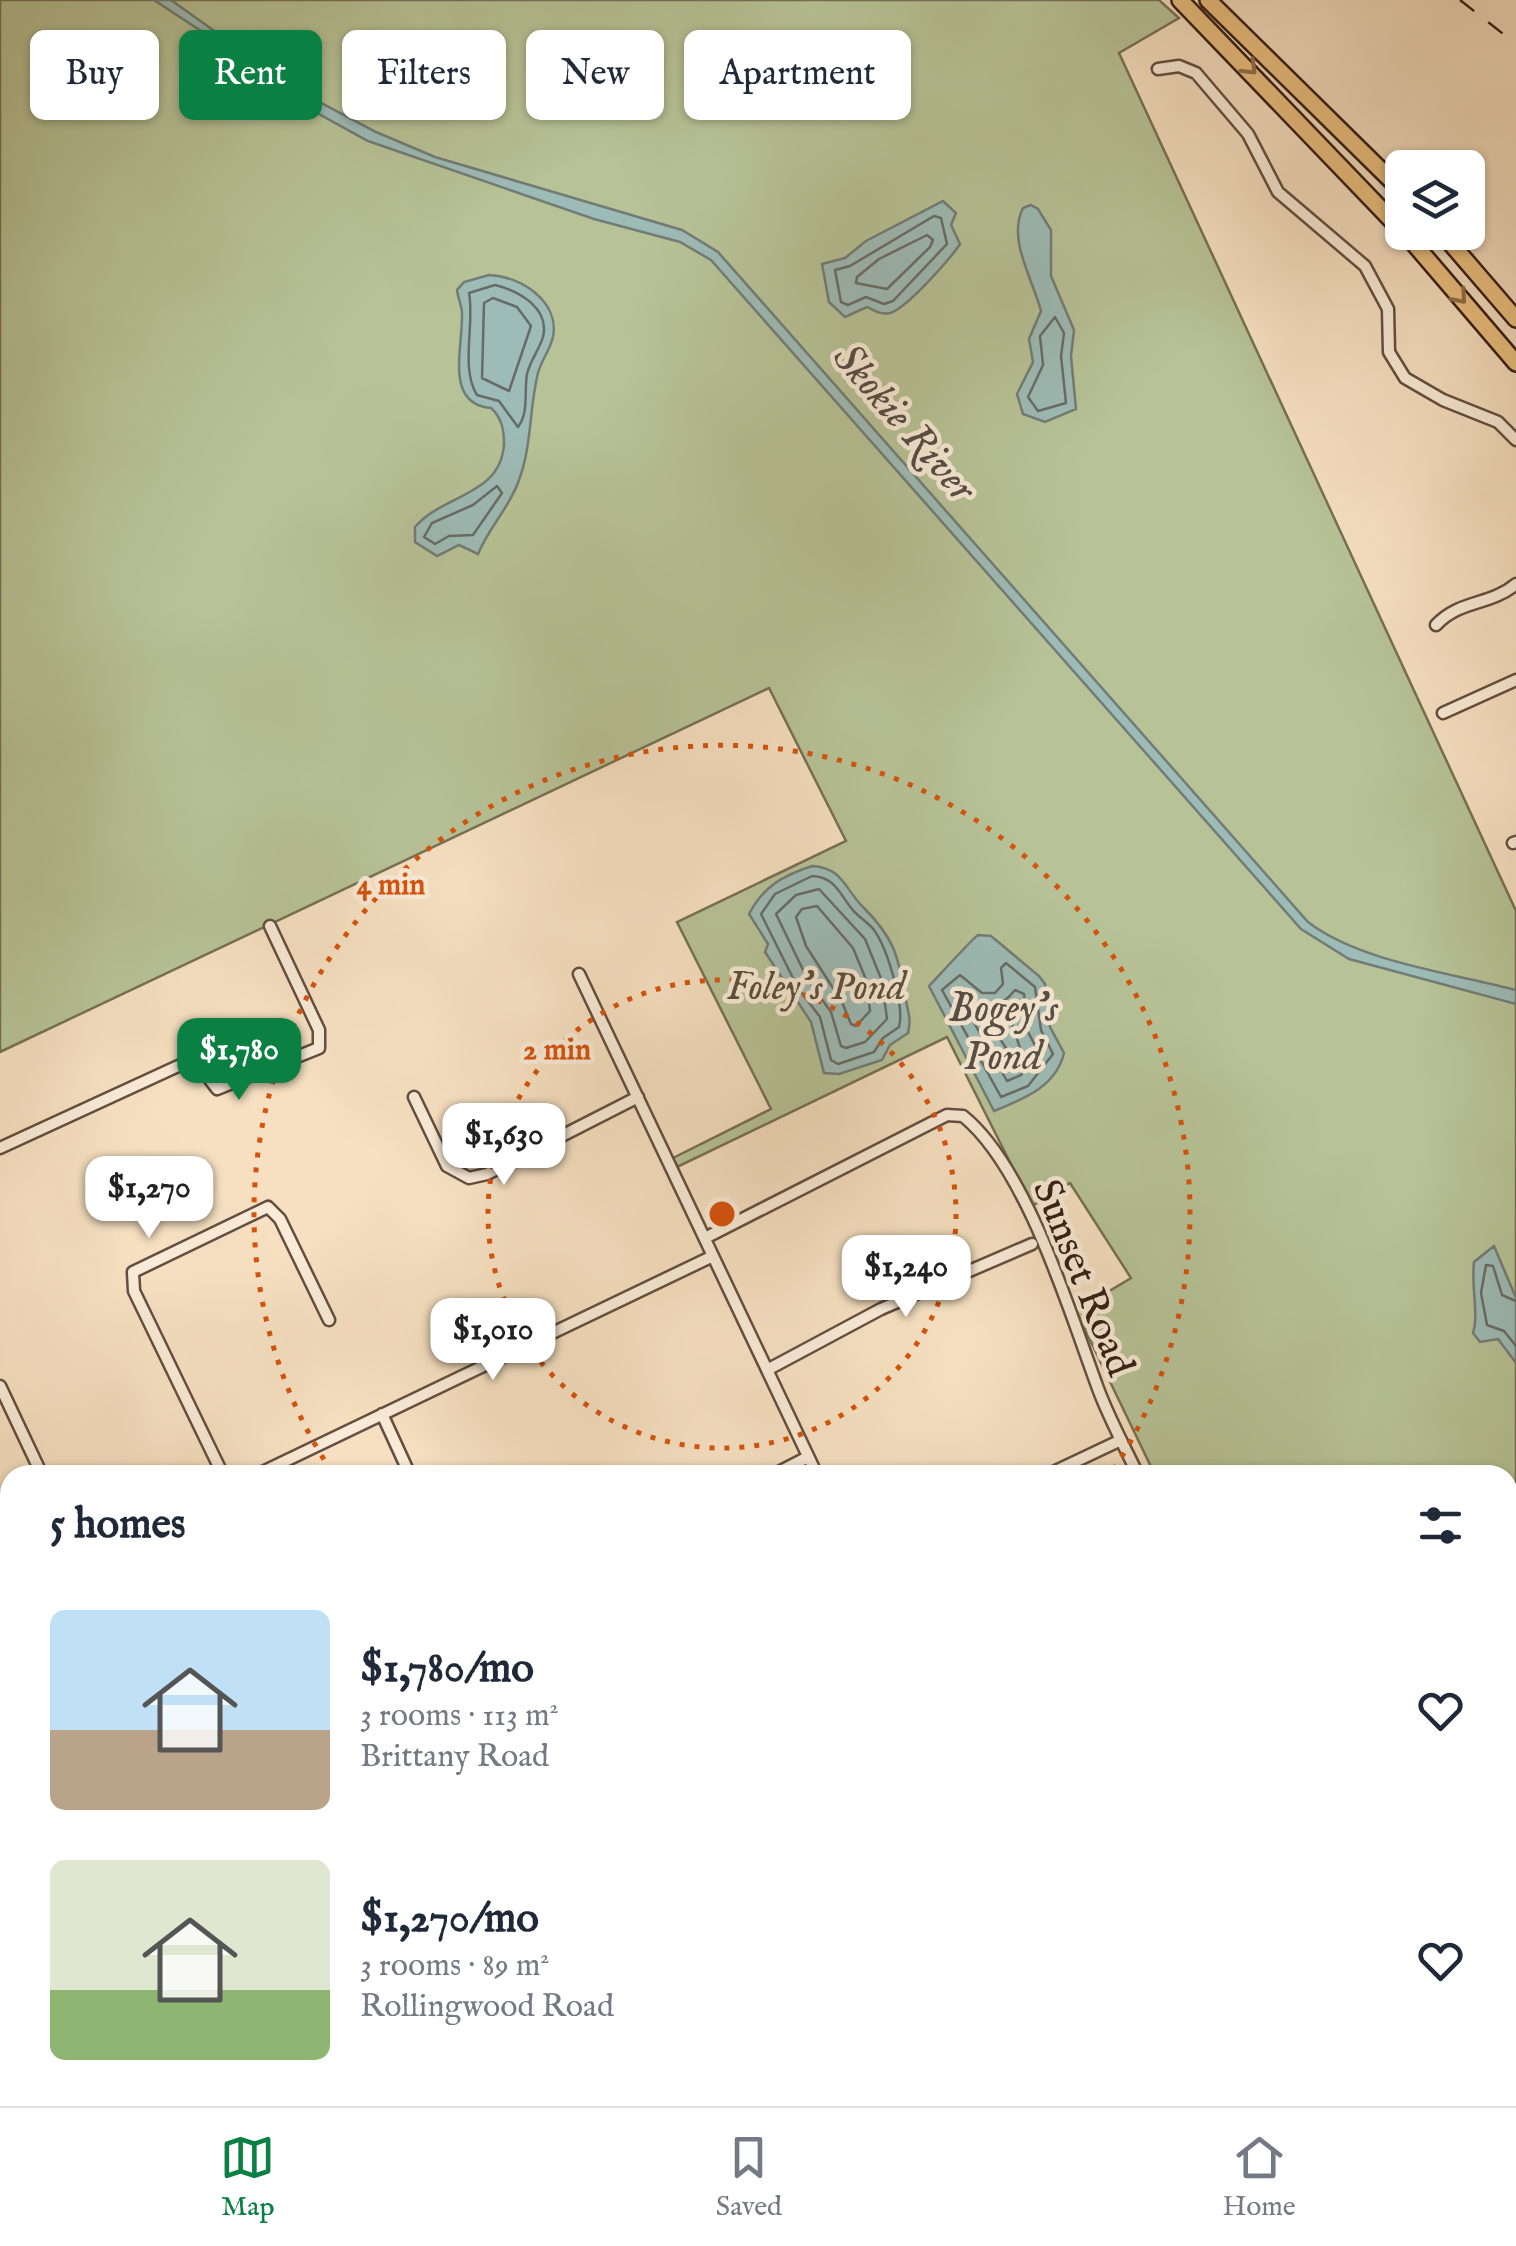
<!DOCTYPE html>
<meta charset="utf-8">
<style>
:root{--surface:#fff;--page:#f6f6f7;--text:#1f2937;--muted:#747a83;--line:#e0e1e3;--accent:#0b8043}
body{margin:0;font-family:"IM FELL English",serif;background:var(--page);color:var(--text);height:100vh;display:flex;flex-direction:column;font-size:38px;white-space:nowrap}
*{box-sizing:border-box;margin:0}
p{font-size:32px;color:var(--muted)}
.icon{flex:none;width:55px;height:55px;fill:none;stroke:currentColor;stroke-width:2;stroke-linecap:round;stroke-linejoin:round}
.map{position:relative;flex:1;overflow:hidden}
.details{position:absolute;left:0px;top:1465px;width:1518px;height:642px;display:flex;flex-direction:column;background:var(--surface);border-radius:30px 30px 0 0;box-shadow:0 2px 8px #0004}
.details>*{flex:none}
.banner{position:absolute;left:30px;top:30px;width:1000px;height:90px;display:flex;gap:20px}
.controls{position:absolute;left:1385px;top:150px;display:grid;gap:20px}
.controls a{display:grid;place-items:center;width:100px;height:100px;border-radius:15px;background:var(--surface);box-shadow:0 2px 8px #0004;font-size:50px}
.price{position:absolute;translate:-50% -85px;padding:0 22px;border-radius:20px;background:#fff;color:#222;font-size:32px;line-height:65px;filter:drop-shadow(0 2px 5px #0008)}
.price::after{content:'';position:absolute;left:50%;top:60px;width:30px;height:22px;margin-left:-15px;background:inherit;clip-path:polygon(0 0,100% 0,50% 100%)}
.price.active{background:var(--accent);color:#fff}
ul{padding:0;list-style:none}
li{display:flex;align-items:center;gap:30px;height:250px;padding:0 50px}
li span{display:grid;place-items:center;flex:none;width:280px;height:200px;border-radius:15px;color:#555}
li>.icon{margin-inline-start:auto}
span .icon{width:120px;height:120px;fill:#fffc;stroke-width:1}
li b{font-size:42px}
h2{display:flex;justify-content:space-between;align-items:center;height:120px;padding:0 50px;font-size:42px}
.chip{padding:0 35px;border-radius:15px;background:var(--surface);box-shadow:0 2px 8px #0004;font-size:35px;line-height:90px}
.chip.active{background:var(--accent);color:#fff}
.tabs{display:flex;justify-content:space-around;align-items:center;height:140px;border-top:2px solid var(--line);background:var(--surface);font-size:28px;color:var(--muted)}
.tabs a{display:grid;justify-items:center;gap:5px}
.tabs .active{color:var(--accent)}
.map>svg:first-child{display:block}
</style>
<div class="map">
<svg width="1516" height="2106" viewBox="0 0 1516 2106">
<rect width="100%" height="100%" fill="#f6e0c1"/>
<filter id="stains"><feTurbulence type="fractalNoise" baseFrequency=".002" numOctaves="4"/><feColorMatrix values="0 0 0 0 .2 0 0 0 0 .09 0 0 0 0 .02 0 0 0 .5 -.17"/></filter>
<radialGradient id="worn" r=".72"><stop offset=".6" stop-color="#630" stop-opacity="0"/><stop offset="1" stop-color="#630" stop-opacity=".3"/></radialGradient>
<path fill="#b7c397" stroke="#767056" stroke-width="2.5" d="M 0,0 L 1159,0 L 1179,18 L 1119,53 L 1516,911 L 1516,1775 L 1508,1780 L 1508,1475 L 1155,1475 L 1076,1311 L 1131,1278 L 1070,1183 L 1032,1206 L 947,1037 L 677,1167 L 673,1158 L 771,1109 L 677,922 L 846,841 L 769,688 L 0,1052 Z"/>
<path fill="#9dbcb7" stroke="#737c76" stroke-width="2.5" d="M 154,0 L 171,0 L 297,90 L 376,132 L 435,157 L 682,230 L 718,252 L 1308,922 C 1360,962 1452,973 1516,990 L 1516,1004 L 1349,959 L 1301,929 L 711,260 L 680,242 L 594,219 L 368,141 L 299,103 L 260,70 Z
M 943,201 L 956,213 L 951,225 L 960,244 C 950,259 906,309 890,313 C 881,315 875,311 867,307 L 845,317 L 829,302 L 822,264 L 845,258 L 866,241 Z
M 1031,205 L 1038,209 L 1051,230 L 1051,276 L 1074,330 L 1071,356 L 1076,409 L 1045,422 L 1023,414 L 1017,394 L 1033,362 L 1029,339 L 1041,311 C 1033,280 1007,239 1023,208 Z
M 489,275 C 521,276 560,302 553,337 C 550,350 541,361 538,373 C 529,409 532,445 519,480 C 510,507 489,527 478,554 L 459,545 L 437,556 L 415,542 L 415,527 C 443,494 501,496 504,444 C 504,430 502,418 491,408 C 444,404 463,348 462,314 C 462,306 458,298 457,290 L 464,282 Z
M 812,866 C 843,868 844,888 863,907 C 893,937 898,954 905,995 C 907,1010 912,1017 908,1033 L 890,1045 L 882,1060 L 839,1074 L 824,1073 L 811,1022 L 765,952 L 768,944 L 749,914 C 764,886 782,876 812,866 Z
M 978,935 L 991,936 L 1039,976 L 1045,984 L 1050,1027 L 1064,1053 C 1056,1087 1023,1099 994,1111 L 929,986 C 933,982 974,937 978,935 Z
M 1494,1246 L 1516,1298 L 1516,1363 L 1498,1339 L 1480,1342 L 1473,1333 C 1479,1315 1471,1287 1474,1262 Z"/>
<g fill="none" stroke-linecap="round" stroke-linejoin="round">
<path stroke="#686c66" stroke-width="2.5" d="M 934,216 L 941,218 L 947,244 L 893,301 L 884,304 L 866,297 L 848,305 L 841,302 L 835,270 L 850,266 Z
M 927,235 L 933,240 L 930,247 L 887,289 L 856,283 L 857,277 L 879,259 Z
M 495,285 C 519,291 550,308 543,337 C 539,350 530,361 527,374 C 524,392 529,413 518,427 L 499,401 L 477,395 C 460,368 475,324 469,293 Z
M 493,298 L 517,307 L 531,326 L 509,391 L 482,378 L 484,303 Z
M 1055,317 L 1064,333 L 1061,356 L 1066,403 L 1038,411 L 1028,397 L 1043,365 L 1040,336 Z
M 497,486 L 502,493 L 473,535 L 449,536 L 435,544 L 424,537 L 432,523 L 473,505 Z
M 812,876 C 835,877 839,893 852,909 C 858,917 868,922 874,930 C 887,948 905,1006 899,1027 L 883,1038 L 874,1052 L 838,1064 L 831,1060 L 820,1017 L 798,988 L 761,914 L 775,894 Z
M 819,889 L 865,939 L 882,981 L 887,1019 L 865,1042 L 846,1048 L 841,1046 L 831,1012 L 808,980 L 776,914 L 796,895 Z
M 817,906 L 853,948 L 867,982 L 870,1011 L 856,1026 L 851,1024 L 842,1002 L 806,946 L 796,917 L 802,909 Z
M 1006,963 L 1035,987 L 1041,1030 L 1053,1054 L 1028,1086 L 1001,1097 L 942,990 L 960,975 L 982,993 L 995,993 L 1003,984 L 1001,968 Z
M 1015,990 L 1024,994 L 1028,1032 L 1039,1053 L 1021,1075 L 1007,1081 L 963,1003 L 968,998 C 987,1010 1001,1008 1015,990 Z
M 1006,1018 L 1011,1021 L 1021,1051 L 1014,1060 L 992,1027 Z
M 1516,1301 L 1502,1295 L 1493,1266 L 1486,1265 L 1481,1293 L 1487,1325 L 1504,1331 L 1516,1346"/>
<g stroke="#644e40" stroke-width="15">
<path id="minor" d="M 1158,69 L 1179,66 L 1196,73 L 1248,134 L 1278,192 L 1365,266 L 1388,309 L 1389,352 L 1405,378 L 1443,400 L 1498,422 L 1516,440
M 1436,625 C 1461,599 1490,606 1516,584
M 1443,713 L 1516,680
M 1513,843 L 1516,842
M 579,974 L 817,1475
M 414,1097 L 447,1166 L 469,1178 L 487,1174 L 638,1097
M 0,1148 L 189,1061 L 197,1063 L 217,1089 L 319,1048 L 319,1030 L 270,926
M 705,1238 L 947,1115 L 963,1116 C 1026,1167 1068,1307 1096,1383 C 1107,1415 1124,1445 1138,1475
M 767,1370 L 881,1309 L 1032,1244
M 0,1386 L 42,1475
M 382,1414 L 410,1475
M 223,1475 L 134,1291 L 133,1272 L 268,1207 L 280,1219 L 329,1320
M 256,1475 L 713,1256
M 773,1475 L 808,1457
M 1047,1475 L 1121,1440
M 0,1597 L 10,1593
M 1508,1805 L 1516,1800
M 1508,1816 L 1516,1812
M 0,2076 L 10,2097
M 1444,2098 L 1448,2106
M 277,2106 L 295,2098
M 923,2106 L 945,2101 L 963,2106
M 996,2106 L 999,2098"/>
</g>
<g stroke="#341d15" stroke-width="19">
<path id="major" d="M 0,1848 L 10,1858
M 1508,1904 L 1516,1893
M 223,2098 L 230,2106
M 1347,2106 L 1353,2098"/>
</g>
<g stroke="#341d15" stroke-width="20">
<path id="highway" d="M 1180,0 L 1402,231
M 1208,0 L 1402,191
M 1404,232 L 1516,363
M 1441,232 L 1516,319"/>
</g>
<use href="#minor" stroke="#f9ebd7" stroke-width="10"/>
<use href="#major" stroke="#ebc080" stroke-width="14"/>
<use href="#highway" stroke="#ebc080" stroke-width="15"/>
<path stroke="#341d15" stroke-width="2.5" stroke-dasharray="18 18" stroke-linecap="butt" d="M 1460,0 L 1516,44"/>
</g>
<defs><path id="oneway-chevron" d="M-2-3.5L2.5 0L-2 3.5" fill="none" stroke-width="1.6" stroke-linecap="round" stroke-linejoin="round" transform="scale(2.5)"/></defs>
<g stroke="#906e4a">
<use href="#oneway-chevron" transform="translate(1250 68) rotate(45)"/>
<use href="#oneway-chevron" transform="translate(1460 297) rotate(49)"/>
</g>
<g fill="none" stroke="#d6530d" stroke-width="5" stroke-dasharray="5 10">
<circle cx="722" cy="1214" r="234"/>
<path d="M332 1472A468 468 0 1 1 1112 1472"/>
</g>
<g text-anchor="middle" stroke-width="9" stroke-linejoin="round" paint-order="stroke">
<g font-size="40" font-style="italic" fill="#5b4f3c" stroke="#f9ebd7">
<text x="816" y="999">Foley’s Pond</text>
</g>
<g font-size="40" fill="#341d15" stroke="#f9ebd7">
<text transform="translate(1085 1277) rotate(68)" y="14">Sunset Road</text>
</g>
<g font-size="42" font-style="italic" fill="#544d46" stroke="#f9ebd7">
<text transform="translate(906 421) rotate(49)" y="15">Skokie River</text>
<text x="1003" y="1021">Bogey's<tspan x="1003" dy="48">Pond</tspan></text>
</g>
</g>
<circle cx="722" cy="1214" r="15" fill="#d6530d" stroke="#f9ebd7" stroke-width="5"/>
<g font-size="30" text-anchor="middle" font-weight="bold" fill="#d6530d" stroke="#f9ebd7" stroke-width="9" stroke-linejoin="round" paint-order="stroke">
<text x="391" y="894">4 min</text>
<text x="557" y="1059">2 min</text>
</g>
<rect width="100%" height="100%" filter="url(#stains)"/>
<rect width="100%" height="100%" fill="url(#worn)"/>
</svg>
<div class="controls">
<a><svg class="icon" aria-label="layers" viewBox="0 0 24 24"><path d="M12 4l9 5-9 5-9-5zM3 14l9 5 9-5"/></svg></a>
</div>
<b class="price active" style="left:239px;top:1103px">$1,780</b>
<b class="price" style="left:504px;top:1188px">$1,630</b>
<b class="price" style="left:149px;top:1241px">$1,270</b>
<b class="price" style="left:906px;top:1320px">$1,240</b>
<b class="price" style="left:493px;top:1383px">$1,010</b>
<div class="banner">
<a class="chip">Buy</a>
<a class="chip active">Rent</a>
<a class="chip">Filters</a>
<a class="chip">New</a>
<a class="chip">Apartment</a>
</div>
<section class="details">
<h2>5 homes<svg class="icon" aria-label="filters" viewBox="0 0 24 24"><path d="M4 7h16M4 17h16"/><circle cx="9" cy="7" r="2"/><circle cx="15" cy="17" r="2"/></svg></h2>
<ul>
<li><span style="background:linear-gradient(#bfe0f5 60%,#b9a48a 0)"><svg class="icon" aria-label="home" viewBox="0 0 24 24"><path d="M3 11l9-7 9 7M6 9v11h12V9"/></svg></span><div><b>$1,780/mo</b><p>3 rooms · 113 m²</p><p>Brittany Road</p></div><svg class="icon" aria-label="heart" viewBox="0 0 24 24"><path d="M12 20l-8-8c-3-5 5-10 8-4 3-6 11-1 8 4z"/></svg></li>
<li><span style="background:linear-gradient(#dfe7d0 65%,#8fb573 0)"><svg class="icon" aria-label="home" viewBox="0 0 24 24"><path d="M3 11l9-7 9 7M6 9v11h12V9"/></svg></span><div><b>$1,270/mo</b><p>3 rooms · 89 m²</p><p>Rollingwood Road</p></div><svg class="icon" aria-label="heart" viewBox="0 0 24 24"><path d="M12 20l-8-8c-3-5 5-10 8-4 3-6 11-1 8 4z"/></svg></li>
</ul>
</section>
</div>
<nav class="tabs">
<a class="active"><svg class="icon" aria-label="map" viewBox="0 0 24 24"><path d="M3 6l6-2 6 2 6-2v14l-6 2-6-2-6 2zM9 4v14M15 6v14"/></svg>Map</a>
<a><svg class="icon" aria-label="saved" viewBox="0 0 24 24"><path d="M7 4h10v16l-5-4-5 4z"/></svg>Saved</a>
<a><svg class="icon" aria-label="home" viewBox="0 0 24 24"><path d="M3 11l9-7 9 7M6 9v11h12V9"/></svg>Home</a>
</nav>
